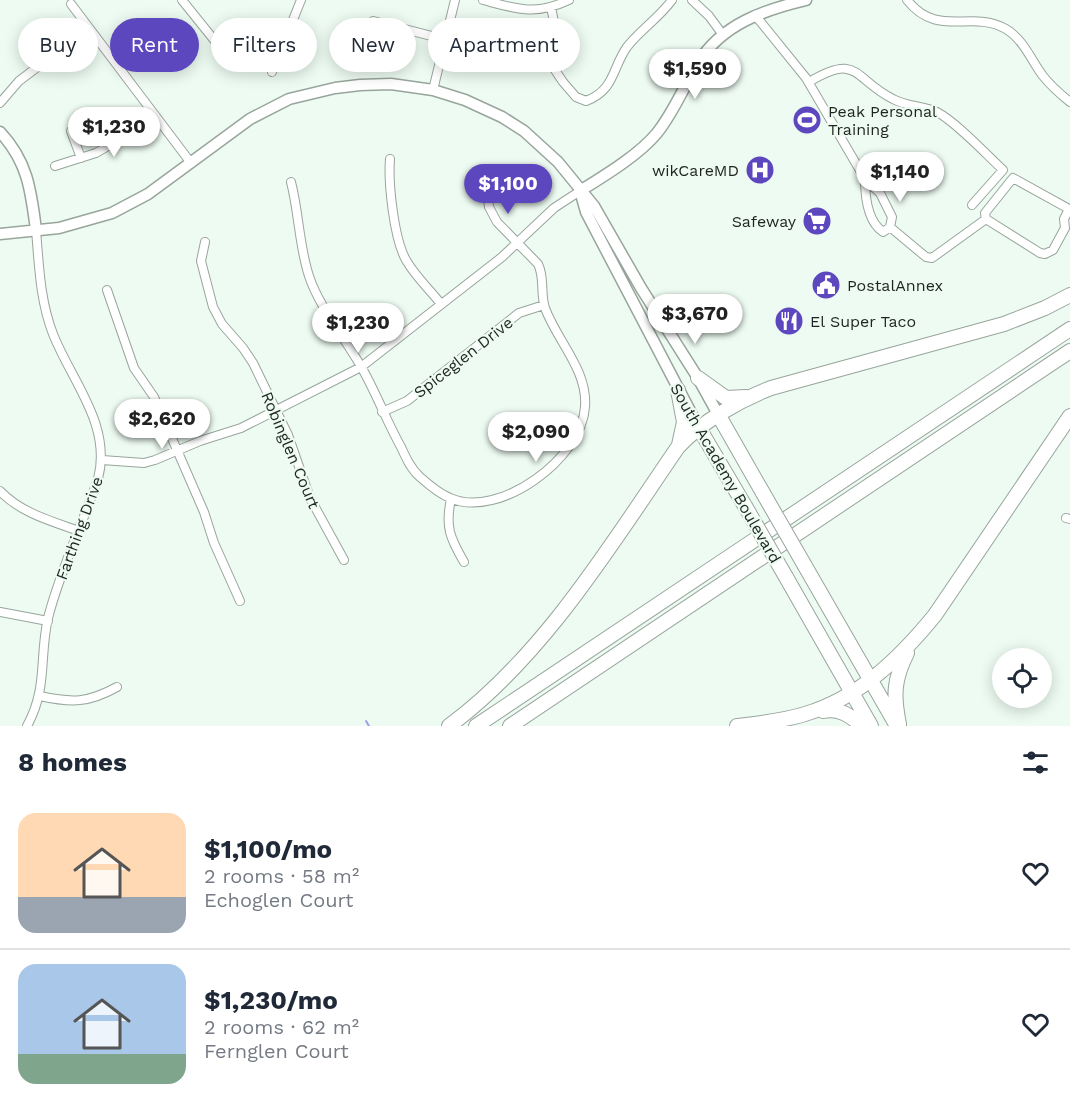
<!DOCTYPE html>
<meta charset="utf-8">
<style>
:root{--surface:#fff;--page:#f2f2f3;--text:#1f2937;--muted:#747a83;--line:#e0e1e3;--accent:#5c47bf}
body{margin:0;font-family:"Work Sans",sans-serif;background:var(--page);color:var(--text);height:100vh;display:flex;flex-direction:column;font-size:22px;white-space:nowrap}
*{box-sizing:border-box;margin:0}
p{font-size:20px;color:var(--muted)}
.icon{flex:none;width:33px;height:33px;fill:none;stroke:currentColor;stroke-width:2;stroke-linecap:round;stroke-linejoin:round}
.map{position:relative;height:726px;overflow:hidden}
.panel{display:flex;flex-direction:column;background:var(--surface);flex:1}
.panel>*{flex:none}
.top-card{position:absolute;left:18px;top:18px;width:600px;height:54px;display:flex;gap:12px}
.buttons{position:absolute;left:992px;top:648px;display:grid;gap:12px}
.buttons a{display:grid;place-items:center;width:60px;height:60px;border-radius:50%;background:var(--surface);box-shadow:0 3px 15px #0003;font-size:30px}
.price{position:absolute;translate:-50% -51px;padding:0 14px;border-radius:21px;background:#fff;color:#222;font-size:20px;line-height:39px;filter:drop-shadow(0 2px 3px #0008)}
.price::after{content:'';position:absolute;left:50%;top:36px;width:18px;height:14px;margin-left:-9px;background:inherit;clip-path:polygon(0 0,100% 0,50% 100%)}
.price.current{background:var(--accent);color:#fff}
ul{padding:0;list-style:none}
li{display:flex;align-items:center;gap:18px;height:150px;padding:0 18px}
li+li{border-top:2px solid var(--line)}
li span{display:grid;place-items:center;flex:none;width:168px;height:120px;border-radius:18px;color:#555}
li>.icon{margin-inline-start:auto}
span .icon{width:72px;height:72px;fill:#fffc;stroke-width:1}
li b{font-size:26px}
h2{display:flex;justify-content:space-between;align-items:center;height:72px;padding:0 18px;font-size:26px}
.tag{padding:0 21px;border-radius:27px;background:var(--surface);box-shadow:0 3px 15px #0003;font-size:21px;line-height:54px}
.tag.current{background:var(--accent);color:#fff}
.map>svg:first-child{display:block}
</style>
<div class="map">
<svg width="1070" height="726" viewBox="0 0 1070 726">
<rect width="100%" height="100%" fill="#edfbf2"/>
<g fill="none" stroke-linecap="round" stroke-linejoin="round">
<path stroke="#a09de9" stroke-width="2" d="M 366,721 L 369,726"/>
<g stroke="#98a59c" stroke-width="10">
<path id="street" d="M 182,0 L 219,46
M 483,0 C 517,9 535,16 569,0
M 692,0 L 709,16 L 723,35
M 907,0 C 938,39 971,9 1006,29 C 1024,40 1031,60 1043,76 C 1051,86 1060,94 1070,102
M 71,4 L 191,163
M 551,7 L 557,37 L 553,67 L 563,82 L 576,97 L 586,101 C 615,90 612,68 627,47 C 640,30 659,18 672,0
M 755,15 L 806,78 L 865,179 L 880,193 L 892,217 L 890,227 L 883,232 C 867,221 865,197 865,179
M 373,21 L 553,67
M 272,72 L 301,0
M 809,82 C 859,52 853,79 893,99 C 907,107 923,105 937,112 C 956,122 986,154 1003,170 L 972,205
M 433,90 L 455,0
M 0,103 L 19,81 L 89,28
M 71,131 L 81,158
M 390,159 C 388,183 394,239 406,260 C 415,276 430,290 441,304
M 55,166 L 96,153 L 134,131 L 155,115
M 1013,178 L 1069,209 L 1064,219 L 1065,228 L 1053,250 L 1045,254 L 1040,253 L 986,219 L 985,213 Z
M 291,182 C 299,213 299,246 309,276 C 319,307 347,341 363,370 C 377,395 387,422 401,447 C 406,458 411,469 420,477 C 429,485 440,494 450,498 C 499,520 582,458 585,407 C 588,370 557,341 545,308 C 540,293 545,278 538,264 L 497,222 L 489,207 L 487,192
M 890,227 L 926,257 L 932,258 L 986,219
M 205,242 L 201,261 L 213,307 L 222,324 L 243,348 L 253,363 L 288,435 L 310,498 L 344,560
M 107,290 L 134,368 L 154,397 L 204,512 L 214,543 L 240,601
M 382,412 L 407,401 L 519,313 L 544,305
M 102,460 L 144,463 L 155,460 L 200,441 L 241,428 L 361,367 L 502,257 L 554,208 L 580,191
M 0,491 C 21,513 51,521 79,531
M 451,499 C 445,527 450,538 464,562
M 1066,518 L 1070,519
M 0,612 L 48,621
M 40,696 C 72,703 88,703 117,687
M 27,726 C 48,688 39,657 48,618 C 60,571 82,525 98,479 C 112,425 72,382 53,334 C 40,301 39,265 36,230"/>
</g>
<g stroke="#98a59c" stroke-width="13">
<path id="secondary" d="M 0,132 C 28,162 31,191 36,230
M 580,191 C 604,176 639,155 657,133 C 674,112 684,86 698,63 C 722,24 764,10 806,0
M 581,194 L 586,212 L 699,428
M 0,234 L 59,228 L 112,213 L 148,194 L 250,119 L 289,99 L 335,88 L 360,85 L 391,84 L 433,90 L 465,100 L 502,117 L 524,131 L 558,162 L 594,206 L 641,288 L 698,378 L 719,416"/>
</g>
<g stroke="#98a59c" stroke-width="16">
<path id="highway" d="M 698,378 L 726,398 L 746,397
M 678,390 L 684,422 L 679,445
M 719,416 L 763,493
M 699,428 L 745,506
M 805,566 L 897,726
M 786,577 L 871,726
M 823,711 C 839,708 850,715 862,726
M 899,724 C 893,695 894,679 907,653
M 449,726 C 544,656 612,543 678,447 C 701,422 740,400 771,388 L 1004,324 L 1045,308 L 1070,295
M 476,726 L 1070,329
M 510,726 L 1070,351
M 737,726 C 760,723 783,721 805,714 C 859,698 900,658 935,615 L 1070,416"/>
</g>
<use href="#street" stroke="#fff" stroke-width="8"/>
<use href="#secondary" stroke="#fff" stroke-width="10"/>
<use href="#highway" stroke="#fff" stroke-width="14"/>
<g stroke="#98a59c" stroke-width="16" stroke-linecap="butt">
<path id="highway-bridge" d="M 763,493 L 805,566
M 745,506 L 786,577"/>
</g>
<use href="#highway-bridge" stroke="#fff" stroke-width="14"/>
</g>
<defs>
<g id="stadium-disc" transform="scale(1.5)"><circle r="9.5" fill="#5c47bf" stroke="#edfbf2"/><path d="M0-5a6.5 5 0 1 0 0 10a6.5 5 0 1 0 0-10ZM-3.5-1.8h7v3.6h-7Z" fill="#fff"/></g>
<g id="hospital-disc" transform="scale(1.5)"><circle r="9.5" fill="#5c47bf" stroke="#edfbf2"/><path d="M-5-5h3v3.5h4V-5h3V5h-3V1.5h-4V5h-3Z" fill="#fff"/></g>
<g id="supermarket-disc" transform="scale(1.5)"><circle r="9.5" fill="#5c47bf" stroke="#edfbf2"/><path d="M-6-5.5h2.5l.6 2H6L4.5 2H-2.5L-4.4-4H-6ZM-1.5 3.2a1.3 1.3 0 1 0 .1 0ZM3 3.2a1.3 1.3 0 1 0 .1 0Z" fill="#fff"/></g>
<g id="civic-disc" transform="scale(1.5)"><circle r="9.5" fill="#5c47bf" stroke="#edfbf2"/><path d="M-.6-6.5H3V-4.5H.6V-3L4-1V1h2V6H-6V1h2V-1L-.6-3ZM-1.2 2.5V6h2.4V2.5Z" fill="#fff"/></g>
<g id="restaurant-disc" transform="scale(1.5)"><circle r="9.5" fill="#5c47bf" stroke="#edfbf2"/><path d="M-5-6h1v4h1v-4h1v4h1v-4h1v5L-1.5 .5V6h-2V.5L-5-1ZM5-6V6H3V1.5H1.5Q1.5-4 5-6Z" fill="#fff"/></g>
</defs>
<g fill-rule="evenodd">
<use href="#stadium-disc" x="807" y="120"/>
<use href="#hospital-disc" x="760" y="170"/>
<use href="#supermarket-disc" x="817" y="221"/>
<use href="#civic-disc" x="826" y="285"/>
<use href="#restaurant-disc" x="789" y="321"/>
</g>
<g text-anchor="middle" stroke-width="4.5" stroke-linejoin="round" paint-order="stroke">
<g font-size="16" fill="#1f2420" stroke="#edfbf2" text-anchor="start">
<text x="828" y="117">Peak Personal<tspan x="828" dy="18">Training</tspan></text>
<text x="739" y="176" text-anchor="end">wikCareMD</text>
<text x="796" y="227" text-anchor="end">Safeway</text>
<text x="847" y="291">PostalAnnex</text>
<text x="810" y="327">El Super Taco</text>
</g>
<g font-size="16" fill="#1f2420" stroke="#edfbf2">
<text transform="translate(463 357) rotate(-38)" y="6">Spiceglen Drive</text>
<text transform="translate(291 450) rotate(67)" y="6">Robinglen Court</text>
<text transform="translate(726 473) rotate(60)" y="6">South Academy Boulevard</text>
<text transform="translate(79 528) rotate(-70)" y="6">Farthing Drive</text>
</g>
</g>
</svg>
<div class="buttons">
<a><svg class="icon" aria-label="locate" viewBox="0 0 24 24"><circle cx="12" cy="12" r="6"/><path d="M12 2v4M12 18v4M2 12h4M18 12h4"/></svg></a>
</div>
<b class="price" style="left:695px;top:100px">$1,590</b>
<b class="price" style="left:114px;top:158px">$1,230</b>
<b class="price" style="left:900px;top:203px">$1,140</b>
<b class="price current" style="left:508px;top:215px">$1,100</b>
<b class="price" style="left:695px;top:345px">$3,670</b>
<b class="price" style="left:358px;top:354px">$1,230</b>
<b class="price" style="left:162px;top:450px">$2,620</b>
<b class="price" style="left:536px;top:463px">$2,090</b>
<div class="top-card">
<a class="tag">Buy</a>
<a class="tag current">Rent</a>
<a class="tag">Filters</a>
<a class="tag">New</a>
<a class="tag">Apartment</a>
</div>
</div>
<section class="panel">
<h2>8 homes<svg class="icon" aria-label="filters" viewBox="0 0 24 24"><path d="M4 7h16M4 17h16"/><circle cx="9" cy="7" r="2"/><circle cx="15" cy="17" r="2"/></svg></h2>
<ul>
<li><span style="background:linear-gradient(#ffd9b3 70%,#9aa5b1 0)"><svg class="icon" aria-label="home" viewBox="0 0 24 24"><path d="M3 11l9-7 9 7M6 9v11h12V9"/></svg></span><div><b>$1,100/mo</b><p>2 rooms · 58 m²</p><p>Echoglen Court</p></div><svg class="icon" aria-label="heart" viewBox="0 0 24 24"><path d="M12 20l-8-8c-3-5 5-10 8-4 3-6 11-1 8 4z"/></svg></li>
<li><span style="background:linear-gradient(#a9c7e8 75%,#7fa58c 0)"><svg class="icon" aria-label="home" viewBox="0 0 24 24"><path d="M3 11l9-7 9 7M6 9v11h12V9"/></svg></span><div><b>$1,230/mo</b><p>2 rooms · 62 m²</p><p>Fernglen Court</p></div><svg class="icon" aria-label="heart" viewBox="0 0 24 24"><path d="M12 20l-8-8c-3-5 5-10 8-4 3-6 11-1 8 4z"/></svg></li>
</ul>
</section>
